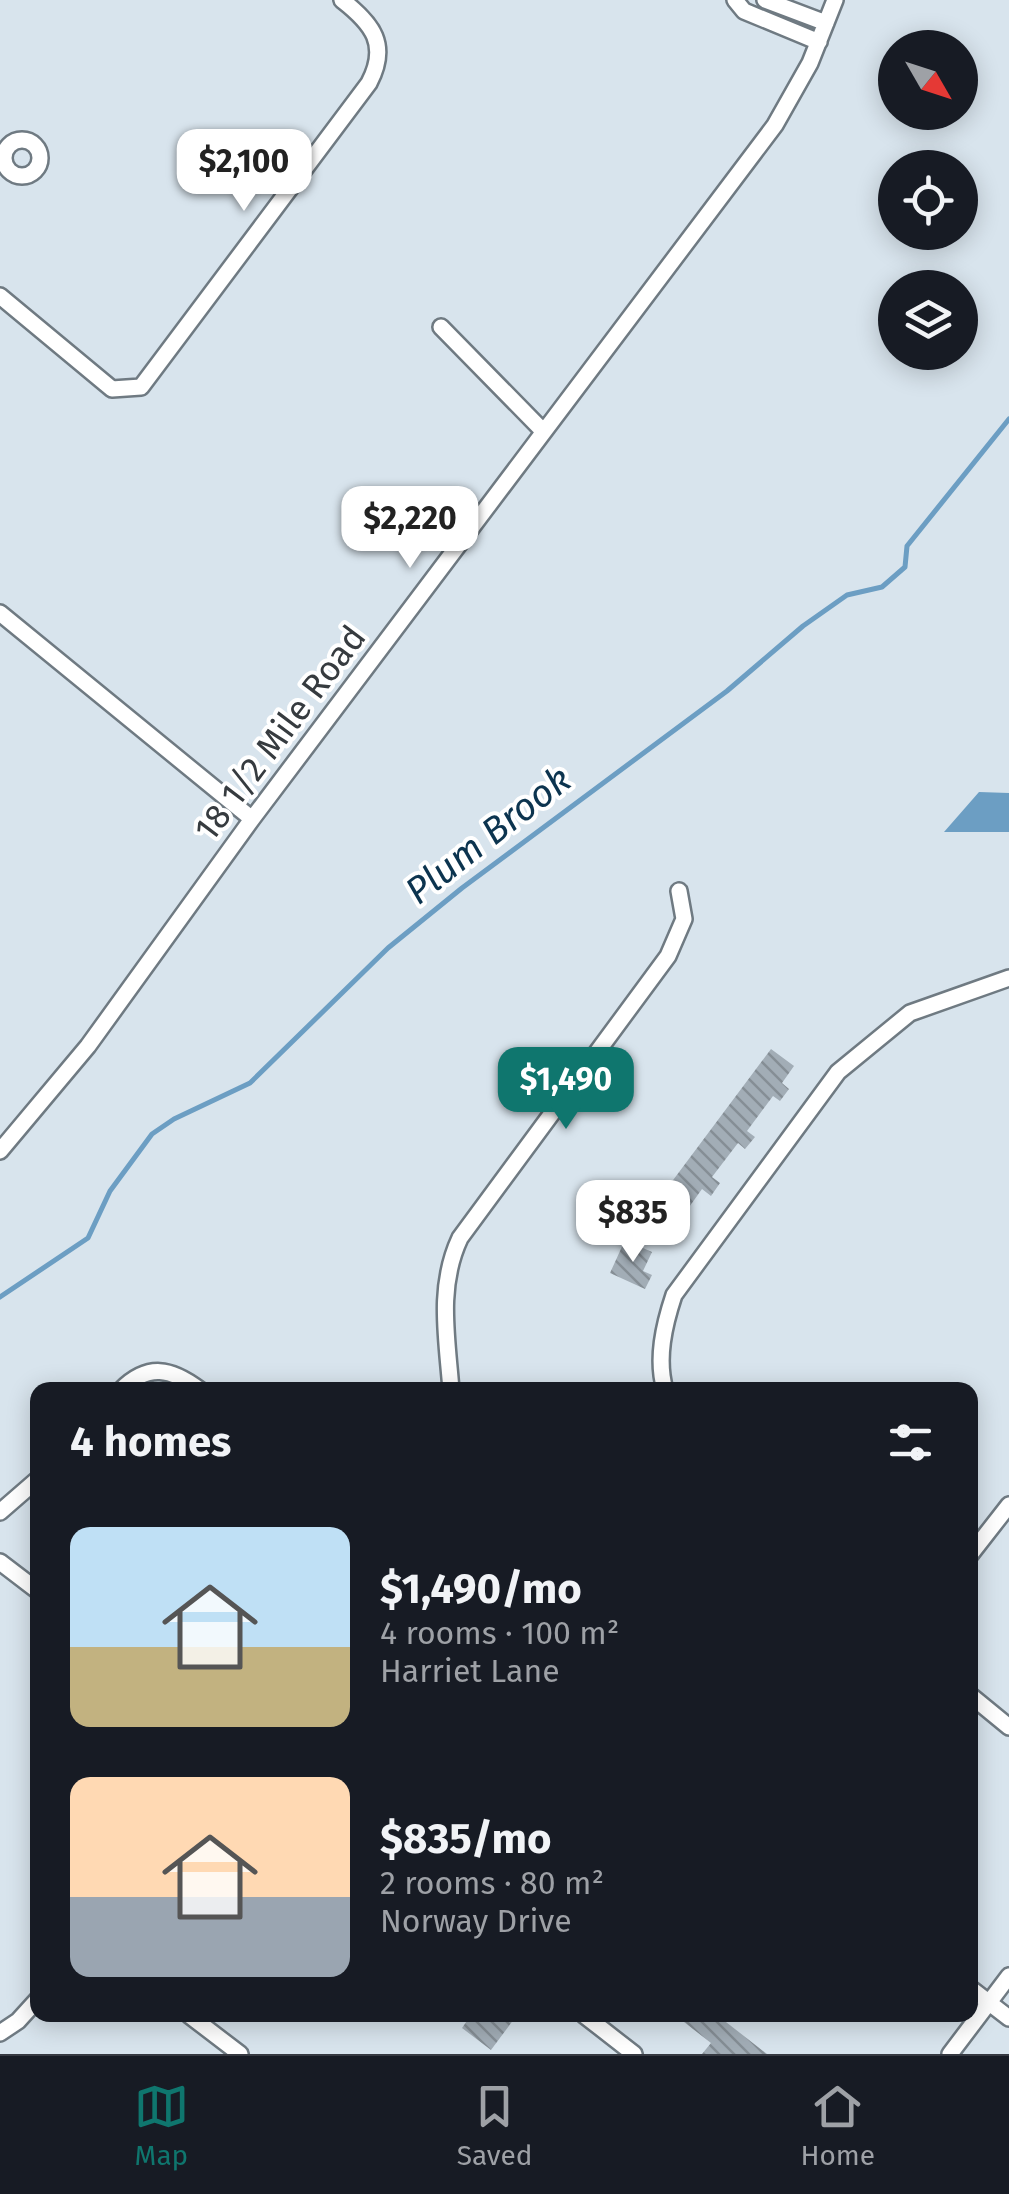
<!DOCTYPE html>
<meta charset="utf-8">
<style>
:root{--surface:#171b24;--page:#242831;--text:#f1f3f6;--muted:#9ea1a6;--line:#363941;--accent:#0f766e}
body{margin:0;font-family:"Fira Sans",sans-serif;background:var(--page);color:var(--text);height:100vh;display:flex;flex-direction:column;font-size:38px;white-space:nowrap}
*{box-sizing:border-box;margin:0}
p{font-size:32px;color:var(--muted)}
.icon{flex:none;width:55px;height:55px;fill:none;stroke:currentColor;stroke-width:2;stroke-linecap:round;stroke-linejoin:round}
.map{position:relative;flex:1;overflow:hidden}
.details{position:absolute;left:30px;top:1382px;width:948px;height:640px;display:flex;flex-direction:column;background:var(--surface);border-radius:20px;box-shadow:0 5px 25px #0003}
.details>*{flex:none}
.needle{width:65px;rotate:129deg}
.fabs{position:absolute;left:878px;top:30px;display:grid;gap:20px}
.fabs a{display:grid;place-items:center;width:100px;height:100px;border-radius:50%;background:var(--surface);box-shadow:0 5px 25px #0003;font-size:50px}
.price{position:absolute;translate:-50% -85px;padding:0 22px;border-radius:20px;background:#fff;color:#222;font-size:32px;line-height:65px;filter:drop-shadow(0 2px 5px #0008)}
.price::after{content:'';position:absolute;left:50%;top:60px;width:30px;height:22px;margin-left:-15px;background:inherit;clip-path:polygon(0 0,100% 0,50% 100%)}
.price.active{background:var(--accent);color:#fff}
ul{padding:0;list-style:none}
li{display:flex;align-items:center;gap:30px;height:250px;padding:0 40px}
li span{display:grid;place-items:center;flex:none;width:280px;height:200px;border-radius:20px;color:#555}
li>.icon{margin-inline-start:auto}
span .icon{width:120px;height:120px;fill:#fffc;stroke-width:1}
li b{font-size:42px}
h2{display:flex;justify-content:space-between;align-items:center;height:120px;padding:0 40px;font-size:42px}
.tabs{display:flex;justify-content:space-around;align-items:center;height:140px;border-top:2px solid var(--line);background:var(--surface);font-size:28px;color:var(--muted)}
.tabs a{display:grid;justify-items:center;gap:5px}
.tabs .active{color:var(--accent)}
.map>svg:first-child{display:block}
</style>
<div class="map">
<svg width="1009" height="2054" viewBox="0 0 1009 2054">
<defs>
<pattern id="building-back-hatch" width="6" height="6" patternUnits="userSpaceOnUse" patternTransform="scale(2.5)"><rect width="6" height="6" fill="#a2adb6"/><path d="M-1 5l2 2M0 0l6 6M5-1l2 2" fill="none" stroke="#858e95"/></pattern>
</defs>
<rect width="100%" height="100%" fill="#d8e4ed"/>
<path fill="#6c9ec3" d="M 979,792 L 1009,793 L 1009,832 L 944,832 Z"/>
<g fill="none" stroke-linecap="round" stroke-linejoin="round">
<path stroke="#6c9ec3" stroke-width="5" d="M 0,1297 L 88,1238 L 110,1191 L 152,1134 L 174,1119 L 250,1083 L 388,948 L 462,888 L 727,691 L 803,626 L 847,595 L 882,587 L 905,567 L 907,546 L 1009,419"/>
</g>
<path fill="url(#building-back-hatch)" d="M 771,1049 L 794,1066 L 782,1083 L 789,1089 L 780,1101 L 773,1096 L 747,1131 L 755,1137 L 745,1149 L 738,1143 L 712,1177 L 720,1183 L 711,1196 L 702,1189 L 677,1224 L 685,1230 L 675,1243 L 644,1219 Z
M 625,1240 L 652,1252 L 643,1271 L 652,1275 L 645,1289 L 610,1273 Z
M 471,2015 L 517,2015 L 491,2050 L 462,2028 Z
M 675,2015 L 717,2015 L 767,2054 L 702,2054 L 711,2043 Z"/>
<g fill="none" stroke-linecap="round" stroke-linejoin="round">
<g stroke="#6f7a82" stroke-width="20">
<path id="minor" d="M 735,0 L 744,11 L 819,42
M 765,0 L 826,23
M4 158a18 18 0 1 1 36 0a18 18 0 1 1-36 0Z
M 0,296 L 112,389 L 141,387 L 369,83 C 389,45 373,24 342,0
M 441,327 L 543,431
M 0,613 L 252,819
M 0,1151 L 88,1046 L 252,819 L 775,125 L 810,63 L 835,0
M 121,1390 C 148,1363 171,1368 200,1390
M 451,1390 C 447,1337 437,1287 460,1238 L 668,956 L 684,919 L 679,891
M 665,1390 C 656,1359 664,1325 674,1295 L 838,1072 L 910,1013 L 1009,978
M 0,1512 L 38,1479
M 970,1555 L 1009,1505
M 0,1562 L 38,1591
M 970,1695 L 1009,1727
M 970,1988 L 1009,2018
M 189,2015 L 240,2054
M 584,2015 L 634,2054
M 0,2033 L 18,2021 L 38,1999
M 950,2054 L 1009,1976"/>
</g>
<use href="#minor" stroke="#fff" stroke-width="15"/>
</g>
<g text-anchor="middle" stroke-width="8" stroke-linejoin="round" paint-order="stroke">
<g font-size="35" fill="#363b3f" stroke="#fff">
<text transform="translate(280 733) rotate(-53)" y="12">18 1/2 Mile Road</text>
</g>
<g font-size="38" font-style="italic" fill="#0c344f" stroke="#fff">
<text transform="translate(488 835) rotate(-38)" y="13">Plum Brook</text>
</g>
</g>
</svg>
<div class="fabs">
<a><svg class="needle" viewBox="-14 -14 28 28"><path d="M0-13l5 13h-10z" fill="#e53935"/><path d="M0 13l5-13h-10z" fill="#9ea1a6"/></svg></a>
<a><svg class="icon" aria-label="locate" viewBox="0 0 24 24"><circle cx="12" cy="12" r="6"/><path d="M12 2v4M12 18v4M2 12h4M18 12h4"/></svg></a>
<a><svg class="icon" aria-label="layers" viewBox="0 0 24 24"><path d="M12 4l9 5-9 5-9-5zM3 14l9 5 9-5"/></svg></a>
</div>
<b class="price" style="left:244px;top:214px">$2,100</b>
<b class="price" style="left:410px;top:571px">$2,220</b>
<b class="price active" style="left:566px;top:1132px">$1,490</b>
<b class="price" style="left:633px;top:1265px">$835</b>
<section class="details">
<h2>4 homes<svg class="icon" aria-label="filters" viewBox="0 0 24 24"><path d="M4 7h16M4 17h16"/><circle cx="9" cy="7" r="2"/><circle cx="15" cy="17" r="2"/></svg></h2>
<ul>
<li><span style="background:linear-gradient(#bfe0f5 60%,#c2b280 0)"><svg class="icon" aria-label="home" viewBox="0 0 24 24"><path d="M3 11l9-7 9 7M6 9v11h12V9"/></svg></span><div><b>$1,490/mo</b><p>4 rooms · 100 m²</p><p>Harriet Lane</p></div></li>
<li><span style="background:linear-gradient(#ffd9b3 60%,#9aa5b1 0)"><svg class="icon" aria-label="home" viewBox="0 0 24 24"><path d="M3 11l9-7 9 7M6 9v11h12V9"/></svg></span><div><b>$835/mo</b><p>2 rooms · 80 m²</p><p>Norway Drive</p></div></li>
</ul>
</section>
</div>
<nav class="tabs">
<a class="active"><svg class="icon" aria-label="map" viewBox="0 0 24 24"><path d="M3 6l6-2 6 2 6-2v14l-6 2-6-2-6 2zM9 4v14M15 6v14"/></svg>Map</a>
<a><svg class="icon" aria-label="saved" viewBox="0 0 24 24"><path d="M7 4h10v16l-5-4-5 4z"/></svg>Saved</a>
<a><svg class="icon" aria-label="home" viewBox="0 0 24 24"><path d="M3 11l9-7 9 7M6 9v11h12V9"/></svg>Home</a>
</nav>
